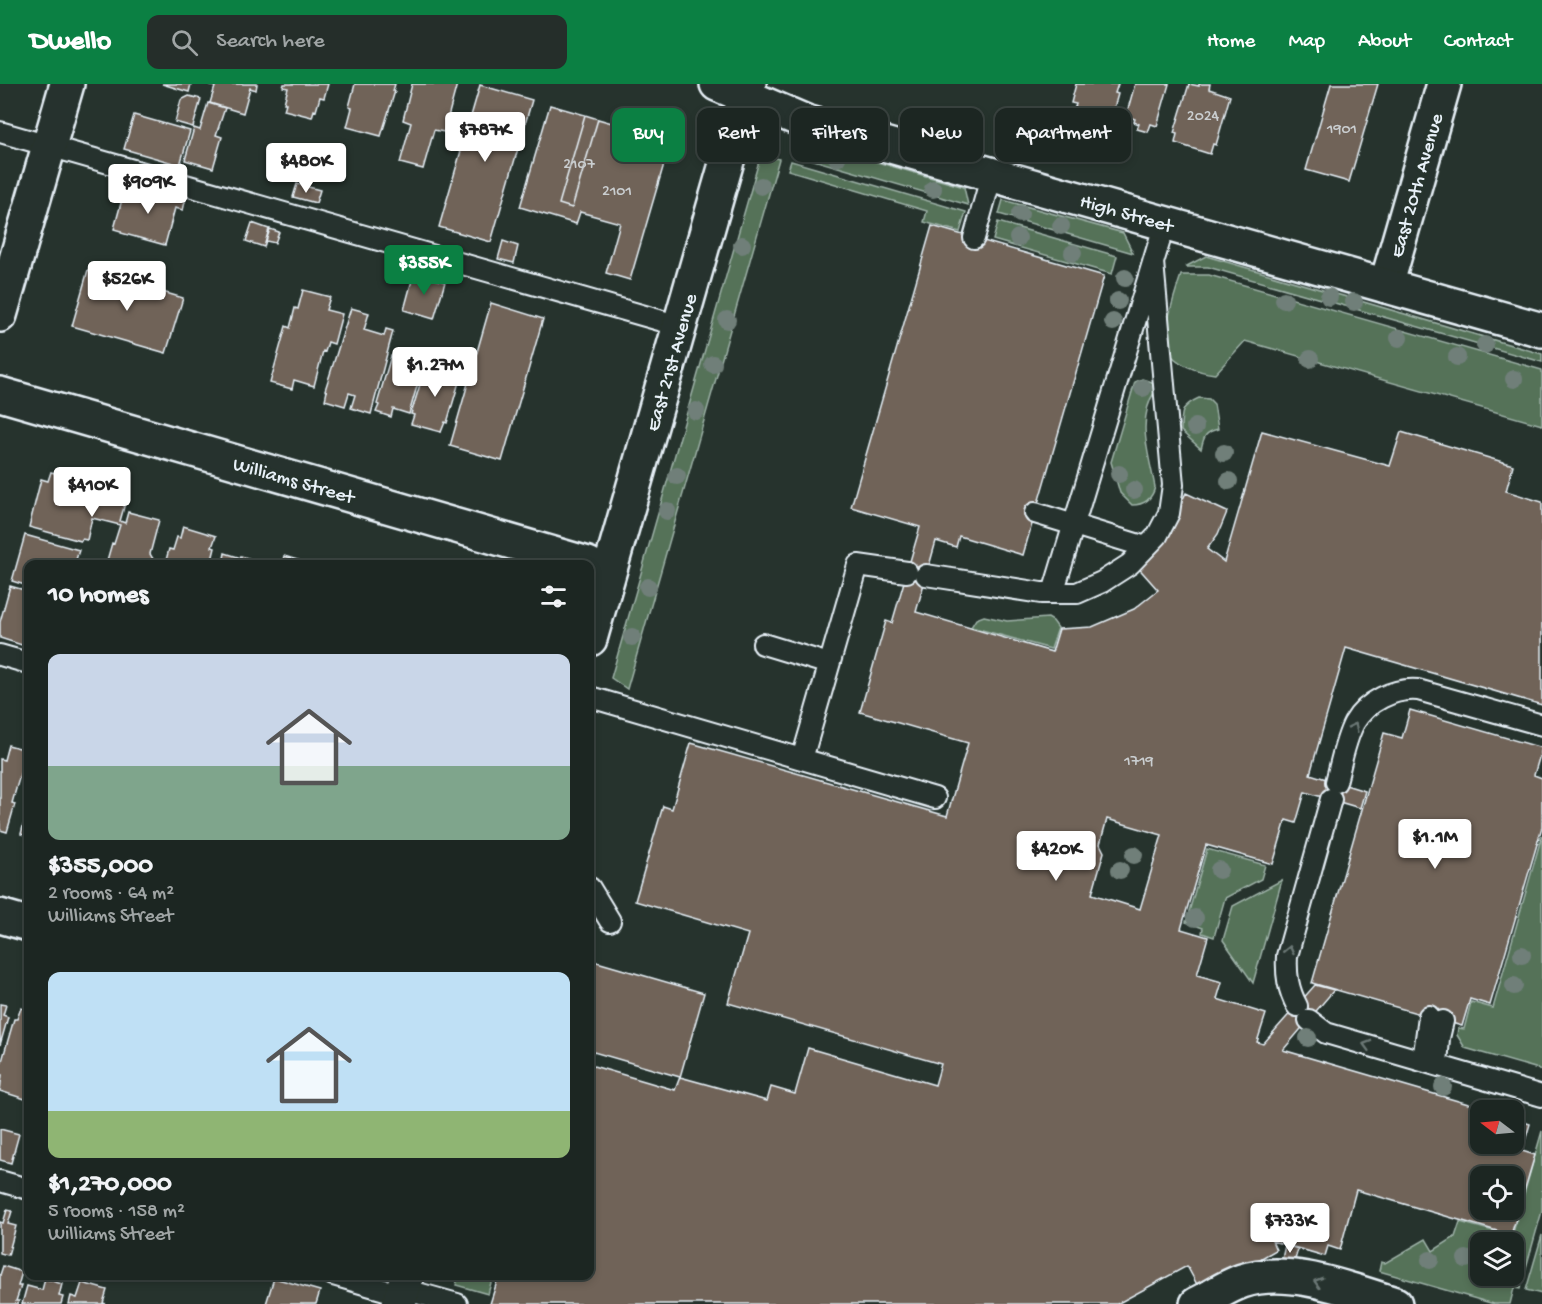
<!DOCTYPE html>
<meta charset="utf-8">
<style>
:root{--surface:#1c2622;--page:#252e2a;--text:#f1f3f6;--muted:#a0a5a5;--line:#3a4340;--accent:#0b8043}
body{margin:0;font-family:"Gochi Hand",sans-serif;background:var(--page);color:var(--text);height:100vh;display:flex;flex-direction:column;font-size:22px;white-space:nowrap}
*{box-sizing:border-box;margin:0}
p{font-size:20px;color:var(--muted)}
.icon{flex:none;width:33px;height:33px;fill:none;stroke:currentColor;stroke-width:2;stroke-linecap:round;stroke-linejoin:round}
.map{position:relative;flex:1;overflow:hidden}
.details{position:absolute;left:24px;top:476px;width:570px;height:720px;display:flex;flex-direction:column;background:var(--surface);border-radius:12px;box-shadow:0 3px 9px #0003,0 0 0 2px var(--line)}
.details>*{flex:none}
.top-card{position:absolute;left:612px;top:24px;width:570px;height:54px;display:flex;gap:12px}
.needle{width:39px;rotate:286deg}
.buttons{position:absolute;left:1470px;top:1016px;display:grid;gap:12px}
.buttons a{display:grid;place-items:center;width:54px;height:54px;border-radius:12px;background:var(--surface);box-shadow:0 3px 9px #0003,0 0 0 2px var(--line);font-size:30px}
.price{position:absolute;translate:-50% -51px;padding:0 14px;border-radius:6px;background:#fff;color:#222;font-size:20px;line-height:39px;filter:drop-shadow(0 2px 3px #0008)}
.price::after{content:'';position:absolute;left:50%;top:36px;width:18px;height:14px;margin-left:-9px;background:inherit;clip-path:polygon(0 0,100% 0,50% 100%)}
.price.active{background:var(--accent);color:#fff}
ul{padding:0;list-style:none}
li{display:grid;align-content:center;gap:12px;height:318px;padding:0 24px}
li span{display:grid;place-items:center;height:186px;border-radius:12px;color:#555}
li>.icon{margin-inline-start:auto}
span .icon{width:108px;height:108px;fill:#fffc;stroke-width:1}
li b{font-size:26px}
h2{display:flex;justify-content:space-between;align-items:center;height:72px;padding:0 24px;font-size:26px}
.chip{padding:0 21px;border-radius:12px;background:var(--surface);box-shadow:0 3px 9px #0003,0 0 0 2px var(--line);font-size:21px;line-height:54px}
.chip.active{background:var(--accent);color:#fff}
header{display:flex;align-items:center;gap:36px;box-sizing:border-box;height:84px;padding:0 30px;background:var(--accent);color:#fff}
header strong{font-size:28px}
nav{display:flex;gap:33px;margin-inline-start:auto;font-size:21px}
.search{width:420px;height:54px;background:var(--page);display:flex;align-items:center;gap:15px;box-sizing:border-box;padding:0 21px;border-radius:12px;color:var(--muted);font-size:22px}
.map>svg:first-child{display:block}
</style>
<header>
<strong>Dwello</strong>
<div class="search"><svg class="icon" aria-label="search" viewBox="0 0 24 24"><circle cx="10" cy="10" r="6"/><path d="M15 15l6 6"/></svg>Search here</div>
<nav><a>Home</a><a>Map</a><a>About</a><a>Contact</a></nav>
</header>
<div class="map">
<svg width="1542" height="1220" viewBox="0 0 1542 1220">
<rect width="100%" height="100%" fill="#26332d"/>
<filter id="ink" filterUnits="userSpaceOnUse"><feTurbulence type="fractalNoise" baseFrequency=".0167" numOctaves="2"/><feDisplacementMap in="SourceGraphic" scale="12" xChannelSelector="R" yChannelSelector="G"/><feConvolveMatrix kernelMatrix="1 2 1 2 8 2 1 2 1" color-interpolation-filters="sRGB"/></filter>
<g filter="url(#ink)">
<path fill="#557259" stroke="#9eb2a8" stroke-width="1.5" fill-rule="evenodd" d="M 797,55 L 964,103 L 968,121 L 793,70 Z
M 761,70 L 779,75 L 627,605 L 611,594 Z
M 791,77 L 966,128 L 960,148 L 924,138 L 927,127 L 788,86 Z
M 1003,116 L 1123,149 L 1133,169 L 999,130 Z
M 998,138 L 1117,172 L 1112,190 L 993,156 Z
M 1206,172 L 1542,270 L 1542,278 L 1208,183 L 1185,183 Z
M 1181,191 L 1209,191 L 1542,286 L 1542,341 L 1245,257 L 1215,290 C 1199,288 1174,281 1167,264 C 1161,251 1176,206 1181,191 Z
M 1142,295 L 1152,298 L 1155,307 C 1136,336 1149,371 1155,403 C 1152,415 1144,421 1132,421 L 1120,409 L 1111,378 L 1135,298 Z
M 1199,314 L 1209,315 L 1214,320 L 1218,345 C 1205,348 1204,352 1201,365 L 1181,347 C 1181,328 1181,322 1199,314 Z
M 984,532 L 1007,537 L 1048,534 L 1053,537 L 1058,544 L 1051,565 L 971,543 L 976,535 Z
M 1542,751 L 1542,986 L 1465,964 L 1457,951 L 1458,944 L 1464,945 L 1471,918 L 1493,924 Z
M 1207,765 L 1265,781 L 1261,795 L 1225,814 L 1214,853 L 1202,849 L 1203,844 L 1186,838 Z
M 1282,796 L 1253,899 L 1223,856 L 1233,822 Z
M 1542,1047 L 1542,1127 L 1520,1205 L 1514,1204 L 1510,1220 L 1494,1220 L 1379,1187 L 1381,1178 L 1385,1179 L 1426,1155 L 1433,1167 L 1455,1153 L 1460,1138 L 1512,1152 ZM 1480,1158 L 1514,1158 L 1514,1191 L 1480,1191 Z
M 1542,1151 L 1542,1210 L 1526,1206 Z
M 459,1191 L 493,1191 L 488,1210 L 456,1201 Z"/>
<path fill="#6f6459" stroke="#e8f1f8" stroke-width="1.5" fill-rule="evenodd" d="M 162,0 L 191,0 L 189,8 Z
M 208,0 L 257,0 L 256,6 L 250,4 L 243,29 L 210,19 L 215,3 Z
M 284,0 L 328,0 L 324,14 L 320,13 L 316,27 L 314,26 L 312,33 L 284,26 L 286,19 L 284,19 L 288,4 L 283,3 Z
M 355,0 L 395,0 L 393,7 L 395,7 L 381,52 L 347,43 L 352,24 L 349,23 Z
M 412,0 L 457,0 L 444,48 L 434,46 L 423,85 L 400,79 L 411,39 L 403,36 Z
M 1076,0 L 1118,0 L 1115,9 L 1118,10 L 1112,31 L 1106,29 L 1104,38 L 1073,29 L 1076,20 L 1071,19 Z
M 1135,0 L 1169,0 L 1157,42 L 1151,40 L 1148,48 L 1137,45 L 1139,40 L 1134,38 L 1135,35 L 1126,32 Z
M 1189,0 L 1199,2 L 1199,0 L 1210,0 L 1209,5 L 1230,12 L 1216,61 L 1213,60 L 1210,70 L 1175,59 L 1177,50 L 1174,49 Z
M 1331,0 L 1378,0 L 1349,98 L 1306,86 Z
M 480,1 L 532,16 L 491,158 L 439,143 Z
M 189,12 L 201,15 L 193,43 L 175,38 L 181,16 Z
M 208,19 L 225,24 L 216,51 L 222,53 L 213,84 L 185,76 L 194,44 L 200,46 Z
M 550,21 L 585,31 L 559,120 L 572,124 L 598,35 L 671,56 L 630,196 L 606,189 L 620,139 L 580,128 L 576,140 L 520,123 Z
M 134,31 L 190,47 L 180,81 L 124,65 Z
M 585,31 L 598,35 L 572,124 L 559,120 Z
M 297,100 L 320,106 L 316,119 L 293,113 Z
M 156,104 L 186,114 L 183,126 L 175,124 L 165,161 L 121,149 L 121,147 L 114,145 L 124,108 L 152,115 Z
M 252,139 L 269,145 L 264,163 L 246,157 Z
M 932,142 L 1104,192 L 1023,471 L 959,452 L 956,463 L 936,457 L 916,528 L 1052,568 L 1059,545 L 1092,543 L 1134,525 L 1158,506 L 1135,480 L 1173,435 L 1186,409 L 1227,428 L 1218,450 L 1207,465 L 1224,478 L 1262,347 L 1390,382 L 1401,348 L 1513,381 L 1506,407 L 1542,418 L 1542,621 L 1346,564 L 1310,690 L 1365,707 L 1360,724 L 1305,708 L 1296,739 L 1286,736 L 1273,780 L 1206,761 L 1181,845 L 1208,853 L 1197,891 L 1222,898 L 1217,915 L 1266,930 L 1257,958 L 1263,960 L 1315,901 L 1334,906 L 1283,966 L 1489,1026 L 1480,1026 L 1480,1059 L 1514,1059 L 1514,1035 L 1530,1040 L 1522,1067 L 1535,1071 L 1511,1151 L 1356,1106 L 1340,1166 L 1328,1162 L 1325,1172 L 1272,1157 L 1276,1166 L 1201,1208 L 1187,1182 L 1117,1220 L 490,1220 L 499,1191 L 590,1191 L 590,981 L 675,1006 L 680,993 L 767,1017 L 771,1003 L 795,1010 L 808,964 L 935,1001 L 941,980 L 728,919 L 748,850 L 635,817 L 663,722 L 672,725 L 691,659 L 947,732 L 968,659 L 860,628 L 886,537 L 892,539 L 920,443 L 851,423 ZM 1107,735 L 1162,751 L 1140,825 L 1092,810 L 1104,768 L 1100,760 ZM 1480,1092 L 1514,1092 L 1514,1125 L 1480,1125 Z
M 270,145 L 279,148 L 275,159 L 266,157 Z
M 503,157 L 518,162 L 514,179 L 498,175 Z
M 88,186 L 183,214 L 166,269 L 72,242 Z
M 414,189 L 445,198 L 434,235 L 404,226 Z
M 303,206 L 330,213 L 326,226 L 342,230 L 334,260 L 328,258 L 325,268 L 323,267 L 314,302 L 294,296 L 292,305 L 270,299 L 286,242 L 290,244 L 295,224 L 298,225 Z
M 491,219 L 543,235 L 502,377 L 450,362 Z
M 351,224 L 369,229 L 364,246 L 384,252 L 386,245 L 393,247 L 371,330 L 351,324 L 355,311 L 349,309 L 345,322 L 325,316 L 327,307 L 325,306 Z
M 391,272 L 423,281 L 409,330 L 393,325 L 391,333 L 376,328 L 379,321 L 377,320 Z
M 426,281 L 461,291 L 447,339 L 445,338 L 441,348 L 411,340 L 414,331 L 411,330 Z
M 51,388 L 93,399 L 90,407 L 94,409 L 91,420 L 94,420 L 98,404 L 127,412 L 120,437 L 125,439 L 128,428 L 159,436 L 150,470 L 156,480 L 106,480 L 112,459 L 114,460 L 120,441 L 92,434 L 87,456 L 82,455 L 81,457 L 29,443 L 41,395 L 48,397 Z
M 183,442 L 216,452 L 212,463 L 215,464 L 211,480 L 165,480 L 169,465 L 173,466 L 177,453 L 180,454 Z
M 25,451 L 79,466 L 75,479 L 78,480 L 28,480 L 28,502 L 12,497 Z
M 225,469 L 241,474 L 241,472 L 265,479 L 223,480 Z
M 284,472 L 311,480 L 282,480 Z
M 10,502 L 28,507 L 28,563 L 0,554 L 0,538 Z
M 1410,626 L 1542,664 L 1534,691 L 1542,694 L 1542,743 L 1490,921 L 1470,915 L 1462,942 L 1312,899 L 1384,649 L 1402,654 Z
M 8,661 L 27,666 L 12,719 L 15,720 L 7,748 L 0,746 L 0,675 L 4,676 Z
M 28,724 L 28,752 L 21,750 Z
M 590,876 L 704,909 L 680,993 L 590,967 Z
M 0,920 L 6,921 L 3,931 L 8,933 L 0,961 Z
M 21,924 L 28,926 L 28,1016 L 0,1007 L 2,991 L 0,991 L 0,984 L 14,935 L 17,935 Z
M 0,1045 L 19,1050 L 11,1079 L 0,1076 Z
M 7,1126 L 12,1127 L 8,1140 L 16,1142 L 8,1171 L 0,1169 L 0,1138 L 3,1139 Z
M 1285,1161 L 1298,1165 L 1294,1179 L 1282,1175 Z
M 3,1182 L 22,1188 L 18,1202 L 21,1202 L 16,1217 L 19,1217 L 18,1220 L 0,1220 L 0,1191 Z
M 274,1194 L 320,1207 L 316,1220 L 266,1220 Z
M 45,1195 L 62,1200 L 59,1212 L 63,1213 L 61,1220 L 22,1220 L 27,1202 L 42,1206 Z
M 82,1199 L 107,1206 L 103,1219 L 106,1220 L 69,1220 L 71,1212 L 77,1214 Z"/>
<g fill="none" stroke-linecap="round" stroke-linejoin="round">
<g stroke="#e8f1f8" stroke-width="24">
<path id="service" d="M 0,48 L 680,242
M 974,154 L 992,90
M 1035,429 L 1146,463
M 926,491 L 1041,509 L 1077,509 L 1102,498 L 1130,480 L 1157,452 L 1169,429 L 1173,401 L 1153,178
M 1053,509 L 1165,139
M 763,560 L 829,580
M 0,571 L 28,579
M 590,613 L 935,714
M 802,675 L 858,481 L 907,488
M 1336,698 C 1341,679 1345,656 1354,639 C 1367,617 1394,604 1418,606 L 1542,641
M 590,804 L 610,837
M 1297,922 C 1288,905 1286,891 1287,872 L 1331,715
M 1309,936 L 1326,949 L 1542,1012
M 1423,977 L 1429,932
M 1437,981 L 1439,954 L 1443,937
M 0,1097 L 28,1105
M 333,1191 L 402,1211
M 403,1205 L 457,1220"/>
</g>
<g stroke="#e8f1f8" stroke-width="38">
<path id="minor" d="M 1386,202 L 1444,0
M 0,310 L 588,480
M 590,555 L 749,0
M 0,832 L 28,840
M 399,1220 L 407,1191
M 1197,1220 C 1212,1213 1227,1202 1242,1197 C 1289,1181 1349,1206 1395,1220"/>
</g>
<g stroke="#e8f1f8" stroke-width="38">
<path id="tertiary" d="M 717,0 L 806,38 L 1542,246
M 0,231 L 67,0"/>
</g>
<use href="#service" stroke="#26332d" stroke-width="20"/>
<use href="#minor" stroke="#26332d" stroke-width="33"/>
<use href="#tertiary" stroke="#26332d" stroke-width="33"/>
</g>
<g fill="#707f79">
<circle cx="837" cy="74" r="9"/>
<circle cx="761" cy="102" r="9"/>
<circle cx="933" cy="105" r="9"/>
<circle cx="1020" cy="130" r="9"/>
<circle cx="1061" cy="142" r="9"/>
<circle cx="1018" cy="154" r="9"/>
<circle cx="742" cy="161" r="9"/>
<circle cx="1073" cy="169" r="9"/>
<circle cx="1125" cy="194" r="9"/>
<circle cx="1329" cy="213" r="9"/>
<circle cx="1284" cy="216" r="9"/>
<circle cx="1118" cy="217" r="9"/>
<circle cx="1354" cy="218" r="9"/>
<circle cx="727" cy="236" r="9"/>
<circle cx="1113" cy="238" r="9"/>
<circle cx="1399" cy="254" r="9"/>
<circle cx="1485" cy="261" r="9"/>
<circle cx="1457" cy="273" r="9"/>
<circle cx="1310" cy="275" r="9"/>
<circle cx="713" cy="280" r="9"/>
<circle cx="1514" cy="295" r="9"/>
<circle cx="1143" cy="304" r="9"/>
<circle cx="696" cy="327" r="9"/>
<circle cx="1195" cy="343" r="9"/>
<circle cx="1224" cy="369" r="9"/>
<circle cx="1119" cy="390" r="9"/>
<circle cx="677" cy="392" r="9"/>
<circle cx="1229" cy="397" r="9"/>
<circle cx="1134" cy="406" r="9"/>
<circle cx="667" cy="427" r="9"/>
<circle cx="648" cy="503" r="9"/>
<circle cx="632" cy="553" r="9"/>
<circle cx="1134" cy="771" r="9"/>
<circle cx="1120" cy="786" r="9"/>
<circle cx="1219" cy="786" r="9"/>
<circle cx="1195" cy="834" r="9"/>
<circle cx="1522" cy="871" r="9"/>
<circle cx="1514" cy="902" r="9"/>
<circle cx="1308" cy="954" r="9"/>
<circle cx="1443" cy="1003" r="9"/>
<circle cx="1466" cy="1175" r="9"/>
<circle cx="1430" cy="1176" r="9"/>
</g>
<defs><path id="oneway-chevron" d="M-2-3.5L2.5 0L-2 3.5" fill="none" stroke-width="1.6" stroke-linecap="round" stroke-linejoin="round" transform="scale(1.5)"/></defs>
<g stroke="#6a7674">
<use href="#oneway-chevron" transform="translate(1354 643) rotate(-64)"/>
<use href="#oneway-chevron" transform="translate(1289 866) rotate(-77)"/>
<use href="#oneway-chevron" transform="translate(1367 961) rotate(-164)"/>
<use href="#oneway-chevron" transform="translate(1318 1198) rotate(-164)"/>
</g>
</g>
<g text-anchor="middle" stroke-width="6" stroke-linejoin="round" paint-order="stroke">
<g font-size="16" fill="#caced0">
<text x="1203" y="36">2024</text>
<text x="1342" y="49">1901</text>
<text x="579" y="84">2107</text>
<text x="617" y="111">2101</text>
<text x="1139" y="681">1719</text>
</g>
<g font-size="20" fill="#e8f1f8" stroke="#26332d">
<text transform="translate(1415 101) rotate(-74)" y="7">East 20th Avenue</text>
<text transform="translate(1127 128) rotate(16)" y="7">High Street</text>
<text transform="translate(670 278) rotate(-74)" y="7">East 21st Avenue</text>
<text transform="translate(294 395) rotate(16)" y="7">Williams Street</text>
</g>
</g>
</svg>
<div class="buttons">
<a><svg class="needle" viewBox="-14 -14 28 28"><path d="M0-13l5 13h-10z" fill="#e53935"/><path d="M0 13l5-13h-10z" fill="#a0a5a5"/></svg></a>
<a><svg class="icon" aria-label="locate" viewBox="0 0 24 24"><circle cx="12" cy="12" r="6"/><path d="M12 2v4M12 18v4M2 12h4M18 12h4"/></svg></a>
<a><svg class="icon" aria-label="layers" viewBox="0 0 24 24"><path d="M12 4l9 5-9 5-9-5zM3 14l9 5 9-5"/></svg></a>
</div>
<b class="price" style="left:485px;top:79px">$787K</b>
<b class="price" style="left:306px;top:110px">$480K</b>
<b class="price" style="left:148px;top:131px">$909K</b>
<b class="price active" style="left:424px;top:212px">$355K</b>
<b class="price" style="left:127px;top:228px">$526K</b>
<b class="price" style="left:435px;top:314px">$1.27M</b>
<b class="price" style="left:92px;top:434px">$410K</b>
<b class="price" style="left:1435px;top:786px">$1.1M</b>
<b class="price" style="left:1056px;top:798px">$420K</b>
<b class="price" style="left:1290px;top:1170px">$733K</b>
<div class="top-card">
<a class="chip active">Buy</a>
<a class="chip">Rent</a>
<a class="chip">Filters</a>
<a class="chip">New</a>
<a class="chip">Apartment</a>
</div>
<section class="details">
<h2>10 homes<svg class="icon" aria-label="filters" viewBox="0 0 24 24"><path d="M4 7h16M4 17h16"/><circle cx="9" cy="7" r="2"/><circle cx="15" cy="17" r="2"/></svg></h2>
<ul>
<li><span style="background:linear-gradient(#c9d6e8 60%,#7fa58c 0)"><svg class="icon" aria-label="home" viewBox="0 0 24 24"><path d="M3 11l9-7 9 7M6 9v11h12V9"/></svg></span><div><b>$355,000</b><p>2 rooms · 64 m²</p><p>Williams Street</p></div></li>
<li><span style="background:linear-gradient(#bfe0f5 75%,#8fb573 0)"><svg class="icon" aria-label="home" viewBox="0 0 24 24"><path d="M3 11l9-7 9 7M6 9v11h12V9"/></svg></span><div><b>$1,270,000</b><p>5 rooms · 158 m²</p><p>Williams Street</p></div></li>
</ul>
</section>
</div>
